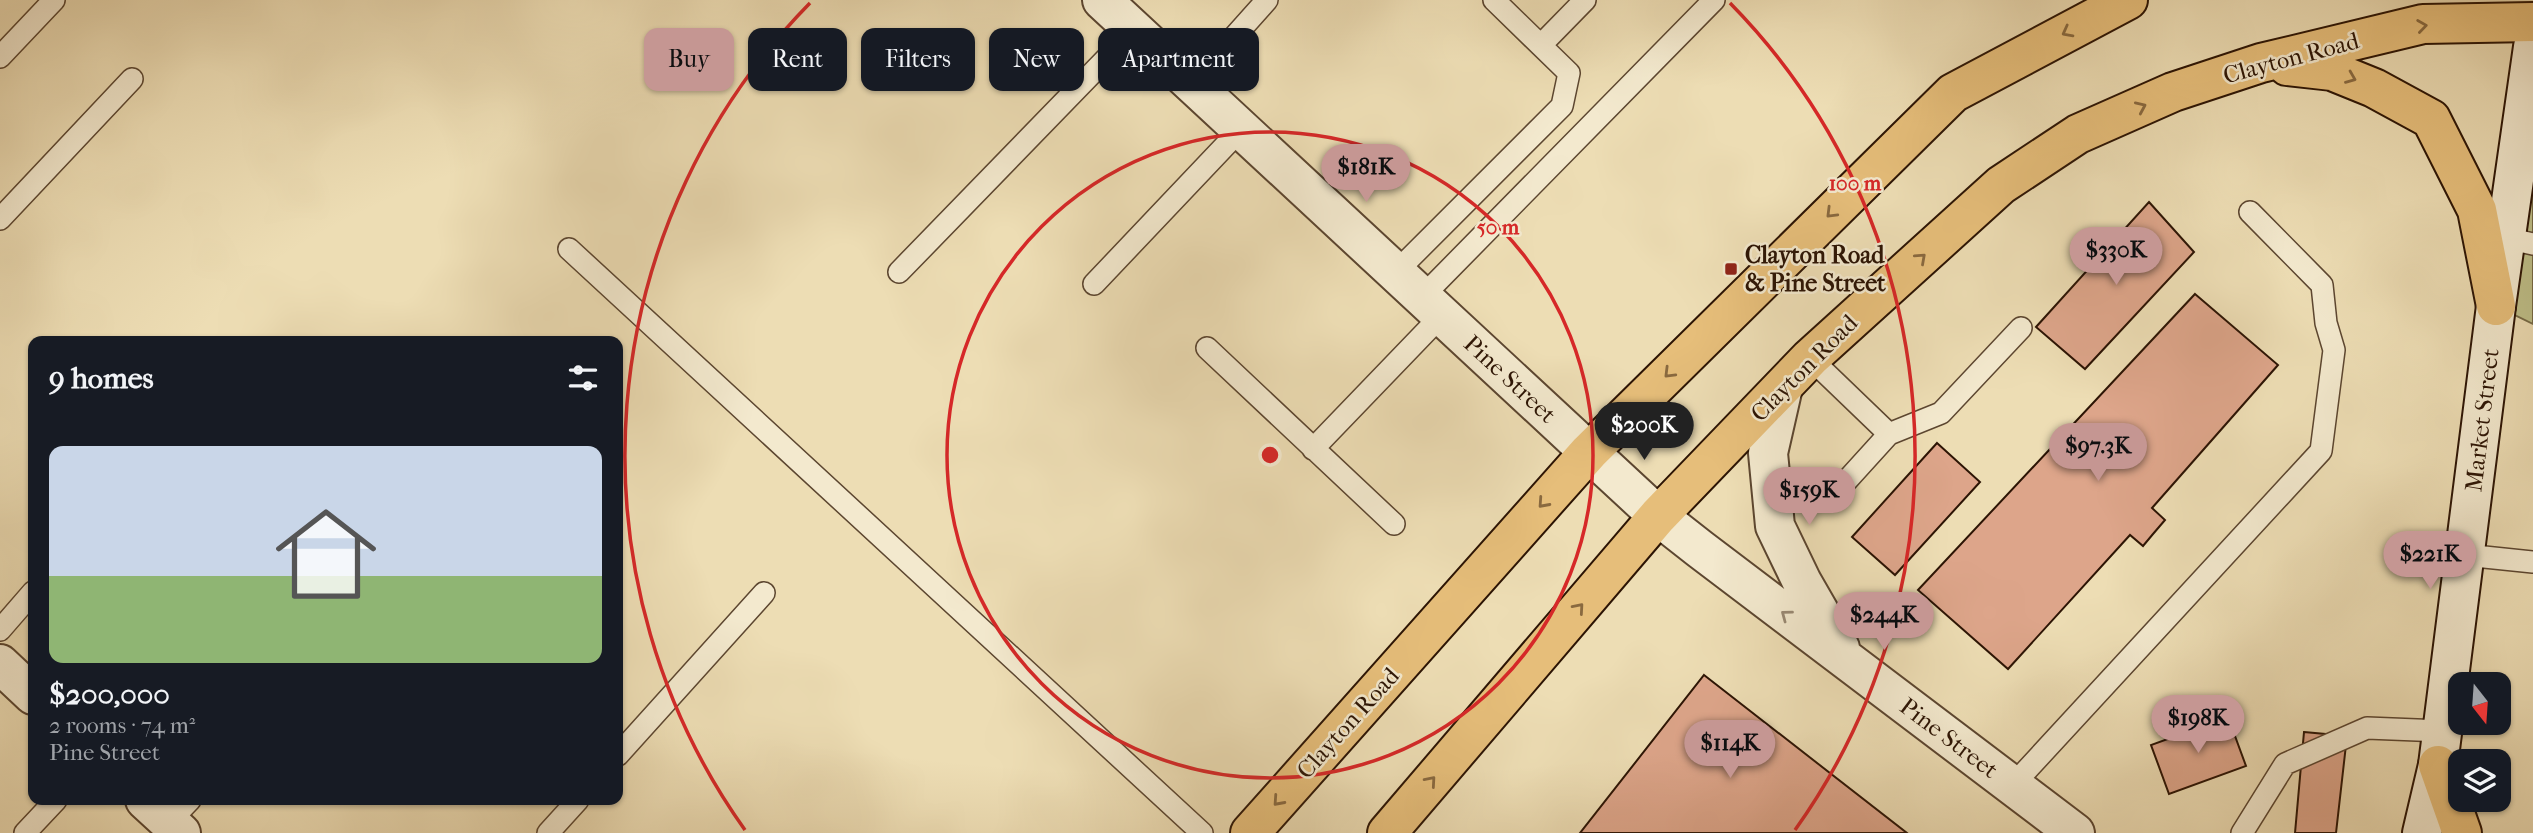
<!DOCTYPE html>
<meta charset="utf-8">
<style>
:root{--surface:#171b24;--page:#242831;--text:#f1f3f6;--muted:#9ea1a6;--accent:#c59692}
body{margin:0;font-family:"IM FELL French Canon",serif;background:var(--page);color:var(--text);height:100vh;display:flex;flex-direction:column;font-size:26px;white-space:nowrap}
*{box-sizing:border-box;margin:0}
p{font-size:23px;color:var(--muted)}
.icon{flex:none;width:38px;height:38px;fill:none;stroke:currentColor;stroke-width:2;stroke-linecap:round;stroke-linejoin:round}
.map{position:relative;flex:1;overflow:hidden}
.sheet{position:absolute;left:28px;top:336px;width:595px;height:469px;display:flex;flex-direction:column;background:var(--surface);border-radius:14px;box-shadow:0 2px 5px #0004}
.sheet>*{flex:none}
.banner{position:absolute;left:644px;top:28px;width:665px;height:63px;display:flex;gap:14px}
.needle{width:46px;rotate:163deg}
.buttons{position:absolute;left:2448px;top:672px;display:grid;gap:14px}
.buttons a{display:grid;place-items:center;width:63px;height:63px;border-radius:14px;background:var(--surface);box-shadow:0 2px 5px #0004;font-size:35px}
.price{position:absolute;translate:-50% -60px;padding:0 16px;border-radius:24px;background:var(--accent);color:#111;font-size:23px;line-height:46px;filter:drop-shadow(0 2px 4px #0008)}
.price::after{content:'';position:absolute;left:50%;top:42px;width:21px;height:16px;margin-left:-10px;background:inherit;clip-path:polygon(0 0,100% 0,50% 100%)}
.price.selected{background:#222;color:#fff}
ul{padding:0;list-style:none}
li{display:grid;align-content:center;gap:14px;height:371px;padding:0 21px}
li span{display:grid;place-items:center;height:217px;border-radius:14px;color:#555}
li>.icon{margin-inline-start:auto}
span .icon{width:126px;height:126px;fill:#fffc;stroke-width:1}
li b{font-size:30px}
h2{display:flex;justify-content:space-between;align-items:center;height:84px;padding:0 21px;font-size:30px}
.tag{padding:0 24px;border-radius:14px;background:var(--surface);box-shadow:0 2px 5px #0004;font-size:24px;line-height:63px}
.tag.selected{background:var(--accent);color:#111}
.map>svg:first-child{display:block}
</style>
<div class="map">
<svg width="2533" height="833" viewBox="0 0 2533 833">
<rect width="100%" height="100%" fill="#edddb4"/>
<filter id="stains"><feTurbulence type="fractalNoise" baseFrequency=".00286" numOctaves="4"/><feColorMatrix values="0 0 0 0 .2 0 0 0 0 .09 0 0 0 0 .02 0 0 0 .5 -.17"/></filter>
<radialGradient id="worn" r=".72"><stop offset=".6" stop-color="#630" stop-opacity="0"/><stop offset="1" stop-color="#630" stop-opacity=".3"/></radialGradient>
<path fill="#bebf89" stroke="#756a46" stroke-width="2" d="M 2533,47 L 2533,324 L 2496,306 Z"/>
<path fill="#dda58a" stroke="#2c1404" stroke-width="2" d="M 2149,202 L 2194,252 L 2085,369 L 2036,327 Z
M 2195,294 L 2278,365 L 2152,508 L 2165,520 L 2153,534 L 2143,546 L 2130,535 L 2008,669 L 1918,590 Z
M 1937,443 L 1980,482 L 1895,575 L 1852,537 Z
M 1704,675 L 1907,833 L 1580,833 Z
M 2228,717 L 2246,766 L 2169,794 L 2151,745 Z
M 2304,732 L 2347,736 L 2336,833 L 2295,833 Z"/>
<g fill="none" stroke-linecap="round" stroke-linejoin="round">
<g stroke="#5c4630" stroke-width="24">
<path id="service" d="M 1541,45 L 1585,0
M 0,57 L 54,0
M 1192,84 L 1267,0
M 0,219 L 132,79
M 2506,238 L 2533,244
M 569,249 L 1202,833
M 899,272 L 1135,29
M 1396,272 L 1562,106 L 1569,73 L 1494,0
M 1094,284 L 1241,129
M 1422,297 L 1714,0
M 1207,348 L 1394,524
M 1810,358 L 1889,434
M 1313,449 L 1442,315
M 1830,499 L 1889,434 L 1941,413 L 2021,328
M 2465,555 L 2533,562
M 0,630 L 33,592
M 618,755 L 764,593
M 2012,786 L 2321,451 L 2334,350 L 2326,323 L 2322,285 L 2250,212
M 169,822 L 190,800
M 25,833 L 56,800
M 548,833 L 578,800
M 2242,833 L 2285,764 L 2367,728 L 2442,731"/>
</g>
<g stroke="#5c4630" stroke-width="42">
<path id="minor" d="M 1102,0 L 1589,452"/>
</g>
<g stroke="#5c4630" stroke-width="42">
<path id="tertiary" d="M 1783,387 L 1768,453 L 1775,526 L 1802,582 L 1840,648
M 1589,452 L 1658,516 L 1700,549 L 2075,833
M 0,664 L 33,695
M 145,800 L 181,833"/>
</g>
<g stroke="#2c1404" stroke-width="42">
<path id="secondary" d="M 2422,833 L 2438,765 L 2496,306 L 2533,47"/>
</g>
<g stroke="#2c1404" stroke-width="42">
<path id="primary" d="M 2287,66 L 2332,71 L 2374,88 L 2431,119 L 2477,210 L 2496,306
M 2438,765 L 2462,833
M 1250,833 L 1589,452 L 1953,93 L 2128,0
M 1387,833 L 1658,516 L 1810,358 L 2001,185 L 2078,134 L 2173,92 L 2261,63 L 2423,24 L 2533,22"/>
</g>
<use href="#service" stroke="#f3e9ce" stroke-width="21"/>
<use href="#minor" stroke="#f3e9ce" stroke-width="38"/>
<use href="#tertiary" stroke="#f3e9ce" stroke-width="38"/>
<use href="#secondary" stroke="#f3e9ce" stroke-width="38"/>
<use href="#primary" stroke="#e6be7a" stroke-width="38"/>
</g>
<defs><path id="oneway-chevron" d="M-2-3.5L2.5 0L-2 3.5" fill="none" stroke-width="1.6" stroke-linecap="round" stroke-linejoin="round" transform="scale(1.75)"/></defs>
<g stroke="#89693f">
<use href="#oneway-chevron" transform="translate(2422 26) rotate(-8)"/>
<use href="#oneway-chevron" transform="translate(2067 32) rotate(152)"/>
<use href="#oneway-chevron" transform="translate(2351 78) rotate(22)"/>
<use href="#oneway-chevron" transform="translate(2141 107) rotate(-24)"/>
<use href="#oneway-chevron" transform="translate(1831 213) rotate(135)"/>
<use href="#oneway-chevron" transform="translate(1921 258) rotate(-42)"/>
<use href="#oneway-chevron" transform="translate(1669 373) rotate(135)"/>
<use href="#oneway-chevron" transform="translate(1543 503) rotate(132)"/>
<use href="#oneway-chevron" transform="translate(1579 608) rotate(-49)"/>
<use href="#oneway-chevron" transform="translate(1431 781) rotate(-49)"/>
<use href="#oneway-chevron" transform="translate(1278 801) rotate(132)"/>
</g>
<use stroke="#998973" href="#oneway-chevron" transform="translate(1786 615) rotate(-143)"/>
<g fill="none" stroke="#d62828" stroke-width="3.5">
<circle cx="1270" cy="455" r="323"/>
<path d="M745 830A645 645 0 0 1 810 3M1730 3A645 645 0 0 1 1795 830"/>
</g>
<rect fill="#8f2418" stroke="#f3e9ce" stroke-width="2.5" x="1724" y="262" width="14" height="14" rx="3.5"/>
<g text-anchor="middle" stroke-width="5" stroke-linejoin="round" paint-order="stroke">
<g font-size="24" fill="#2c1404" stroke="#f3e9ce">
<text transform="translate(2291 58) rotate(-15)" y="8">Clayton Road</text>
<text transform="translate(1804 368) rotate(-45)" y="8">Clayton Road</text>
<text transform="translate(1510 379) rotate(43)" y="8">Pine Street</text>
<text transform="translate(2482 420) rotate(-83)" y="8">Market Street</text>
<text transform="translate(1348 723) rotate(-48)" y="8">Clayton Road</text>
<text transform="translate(1949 738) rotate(37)" y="8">Pine Street</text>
</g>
<g font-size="24" font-weight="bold" fill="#2c1404" stroke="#f3e9ce" text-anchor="start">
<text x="1745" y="263">Clayton Road<tspan x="1745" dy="28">&amp; Pine Street</tspan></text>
</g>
</g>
<circle cx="1270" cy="455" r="10" fill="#d62828" stroke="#f3e9ce" stroke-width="3.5"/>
<g font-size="21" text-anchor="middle" font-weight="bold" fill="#d62828" stroke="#f3e9ce" stroke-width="5" stroke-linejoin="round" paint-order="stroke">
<text x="1855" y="190">100 m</text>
<text x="1498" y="234">50 m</text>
</g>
<rect width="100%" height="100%" filter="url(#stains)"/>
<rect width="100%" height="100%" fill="url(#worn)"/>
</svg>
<div class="buttons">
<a><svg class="needle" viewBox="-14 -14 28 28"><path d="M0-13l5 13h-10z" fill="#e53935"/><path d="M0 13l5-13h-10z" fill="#9ea1a6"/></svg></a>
<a><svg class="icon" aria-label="layers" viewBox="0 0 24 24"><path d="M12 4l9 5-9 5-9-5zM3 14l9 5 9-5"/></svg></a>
</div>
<b class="price" style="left:1366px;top:204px">$181K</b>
<b class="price" style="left:2116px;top:287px">$330K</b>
<b class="price selected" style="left:1644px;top:462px">$200K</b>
<b class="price" style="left:2098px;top:483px">$97.3K</b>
<b class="price" style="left:1809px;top:527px">$159K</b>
<b class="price" style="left:2430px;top:591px">$221K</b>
<b class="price" style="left:1884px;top:652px">$244K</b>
<b class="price" style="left:2198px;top:755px">$198K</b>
<b class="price" style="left:1730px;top:780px">$114K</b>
<div class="banner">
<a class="tag selected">Buy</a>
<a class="tag">Rent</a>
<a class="tag">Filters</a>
<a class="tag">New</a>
<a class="tag">Apartment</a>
</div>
<section class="sheet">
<h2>9 homes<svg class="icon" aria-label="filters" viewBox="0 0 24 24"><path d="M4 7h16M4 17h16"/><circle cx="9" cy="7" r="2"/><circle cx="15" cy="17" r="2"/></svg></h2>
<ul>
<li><span style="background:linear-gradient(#c9d6e8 60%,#8fb573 0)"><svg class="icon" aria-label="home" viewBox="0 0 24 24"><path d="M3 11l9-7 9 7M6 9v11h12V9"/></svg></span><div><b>$200,000</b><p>2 rooms · 74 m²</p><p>Pine Street</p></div></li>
</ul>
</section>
</div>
